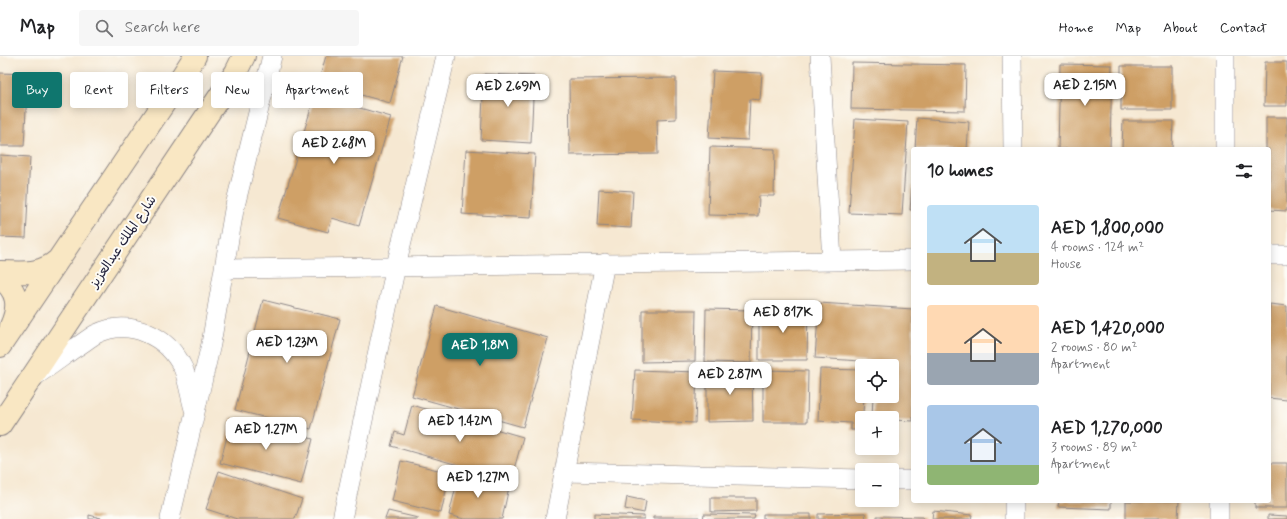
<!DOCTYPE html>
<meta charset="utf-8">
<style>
:root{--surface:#fff;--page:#f6f6f6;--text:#202124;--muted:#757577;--line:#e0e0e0;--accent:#0f766e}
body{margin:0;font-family:Mynerve,"Playpen Sans Arabic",sans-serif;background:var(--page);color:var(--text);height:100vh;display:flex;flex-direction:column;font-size:15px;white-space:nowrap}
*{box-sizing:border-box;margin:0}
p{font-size:13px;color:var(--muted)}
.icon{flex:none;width:22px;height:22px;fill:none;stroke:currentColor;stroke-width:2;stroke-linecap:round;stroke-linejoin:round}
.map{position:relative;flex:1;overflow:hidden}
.sheet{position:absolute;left:911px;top:91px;width:360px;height:356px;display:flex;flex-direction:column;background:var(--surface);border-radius:4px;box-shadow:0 2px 10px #0003}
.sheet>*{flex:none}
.banner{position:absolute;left:12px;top:16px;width:380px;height:36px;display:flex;gap:8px}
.tools{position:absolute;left:855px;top:303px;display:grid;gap:8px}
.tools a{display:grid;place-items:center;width:44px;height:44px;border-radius:4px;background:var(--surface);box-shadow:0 2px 10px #0003;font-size:20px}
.price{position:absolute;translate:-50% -34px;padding:0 9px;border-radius:8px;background:#fff;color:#222;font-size:13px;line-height:26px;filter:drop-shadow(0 1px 2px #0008)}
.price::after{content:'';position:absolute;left:50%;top:24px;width:12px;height:9px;margin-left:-6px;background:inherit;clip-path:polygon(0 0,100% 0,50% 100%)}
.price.selected{background:var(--accent);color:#fff}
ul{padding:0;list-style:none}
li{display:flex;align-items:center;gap:12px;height:100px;padding:0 16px}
li span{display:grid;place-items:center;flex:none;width:112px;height:80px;border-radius:4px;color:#555}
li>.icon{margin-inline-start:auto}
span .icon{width:48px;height:48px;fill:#fffc;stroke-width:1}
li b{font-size:17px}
h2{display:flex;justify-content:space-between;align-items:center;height:48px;padding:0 16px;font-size:17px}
.chip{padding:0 14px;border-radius:4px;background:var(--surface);box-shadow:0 2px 10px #0003;font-size:14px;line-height:36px}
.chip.selected{background:var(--accent);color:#fff}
header{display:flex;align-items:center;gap:24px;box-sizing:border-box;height:56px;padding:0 20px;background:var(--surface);border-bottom:1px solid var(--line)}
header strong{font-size:19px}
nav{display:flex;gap:22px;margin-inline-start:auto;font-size:14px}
.search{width:280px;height:36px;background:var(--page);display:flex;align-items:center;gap:10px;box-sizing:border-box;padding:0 14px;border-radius:4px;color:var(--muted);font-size:15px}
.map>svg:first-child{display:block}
</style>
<header>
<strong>Map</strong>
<div class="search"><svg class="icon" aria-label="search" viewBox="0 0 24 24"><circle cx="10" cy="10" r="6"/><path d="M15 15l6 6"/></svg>Search here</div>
<nav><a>Home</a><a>Map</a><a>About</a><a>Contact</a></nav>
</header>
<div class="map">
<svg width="1287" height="463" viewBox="0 0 1287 463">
<rect width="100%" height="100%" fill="#fdfcf7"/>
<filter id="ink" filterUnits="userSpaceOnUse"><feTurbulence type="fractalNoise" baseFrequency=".025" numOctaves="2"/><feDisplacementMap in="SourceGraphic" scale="8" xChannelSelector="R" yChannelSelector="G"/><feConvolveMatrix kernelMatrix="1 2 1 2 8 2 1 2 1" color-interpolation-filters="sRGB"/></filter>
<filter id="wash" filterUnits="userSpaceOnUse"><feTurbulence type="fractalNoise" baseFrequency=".012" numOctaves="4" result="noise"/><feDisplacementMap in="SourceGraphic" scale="16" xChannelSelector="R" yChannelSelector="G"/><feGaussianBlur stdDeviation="0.9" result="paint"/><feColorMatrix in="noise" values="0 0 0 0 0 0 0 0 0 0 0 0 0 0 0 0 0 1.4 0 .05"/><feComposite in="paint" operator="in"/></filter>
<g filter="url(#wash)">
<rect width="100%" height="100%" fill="#f6e8d2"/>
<g id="blocks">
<path fill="#ce9f65" d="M 326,0 L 403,0 L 390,47 L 318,27 Z
M 1265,6 L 1287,6 L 1287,50 L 1264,50 Z
M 852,7 L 966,9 L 965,55 L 851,53 Z
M 1060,8 L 1112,9 L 1110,93 L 1058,93 Z
M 1121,10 L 1172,10 L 1172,54 L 1121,54 Z
M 713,15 L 762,17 L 760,44 L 750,43 L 748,84 L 709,82 Z
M 0,17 L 28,18 L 24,90 L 0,90 Z
M 484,18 L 534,20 L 531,87 L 481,84 Z
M 676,22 L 676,63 L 657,64 L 658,98 L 570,99 L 569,23 Z
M 315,39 L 391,61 L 359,170 L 332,162 L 328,176 L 278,162 Z
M 1266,61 L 1287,61 L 1287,155 L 1269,154 L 1269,93 L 1266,93 Z
M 917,62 L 969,66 L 967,93 L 915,93 Z
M 855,63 L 908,66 L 902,159 L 849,157 Z
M 1123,65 L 1173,65 L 1172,93 L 1122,93 Z
M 710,91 L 775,93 L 774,140 L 759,140 L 758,160 L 708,159 Z
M 466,94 L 535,98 L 531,162 L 462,158 Z
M 0,99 L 30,101 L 26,182 L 0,181 Z
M 912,130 L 913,130 L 913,154 L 910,154 Z
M 599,133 L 633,135 L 631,172 L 597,170 Z
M 263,244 L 340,263 L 311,373 L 235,354 Z
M 819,247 L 913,253 L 913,365 L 892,364 L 892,362 L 872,362 L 873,340 L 892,340 L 892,310 L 875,310 L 876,306 L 815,302 Z
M 1270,248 L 1287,250 L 1287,344 L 1269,342 L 1269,264 Z
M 437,250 L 548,282 L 523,371 L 412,340 Z
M 759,252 L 808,253 L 807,304 L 759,304 Z
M 706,253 L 752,254 L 751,307 L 705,306 Z
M 642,254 L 696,254 L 695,305 L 642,306 Z
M 752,313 L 753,365 L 707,366 L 707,314 Z
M 820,313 L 862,314 L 862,340 L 864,340 L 862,374 L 851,374 L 851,367 L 818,365 Z
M 635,314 L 697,316 L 695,367 L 632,364 Z
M 763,314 L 808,315 L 807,366 L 763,366 Z
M 412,349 L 523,381 L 511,424 L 391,390 L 395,376 L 404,379 Z
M 232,362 L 313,383 L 301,428 L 220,407 Z
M 401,405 L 450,417 L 441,457 L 392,445 Z
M 1269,407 L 1287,407 L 1287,452 L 1255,452 L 1255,445 L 1269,445 Z
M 219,415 L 302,443 L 295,463 L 237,463 L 206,453 Z
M 459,418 L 509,431 L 502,463 L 464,463 L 449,459 Z
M 627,441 L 646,445 L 644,457 L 625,453 Z
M 711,442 L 756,442 L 756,455 L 711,456 Z
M 1059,445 L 1111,445 L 1111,453 L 1058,451 Z
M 1126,445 L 1179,445 L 1178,463 L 1126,463 Z
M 388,455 L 418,462 L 418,463 L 385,463 Z
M 933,455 L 972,459 L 971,463 L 932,463 Z
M 865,457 L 866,463 L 818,463 L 818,458 Z
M 594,458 L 644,460 L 644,463 L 594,463 Z
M 704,458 L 755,459 L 754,463 L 703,463 Z
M 763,458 L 811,458 L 811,463 L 763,463 Z
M 89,459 L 101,462 L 101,463 L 89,463 Z
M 1268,459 L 1287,460 L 1287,463 L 1268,463 Z
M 877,460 L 923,461 L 923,463 L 877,463 Z
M 653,461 L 699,461 L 699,463 L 653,463 Z"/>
</g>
</g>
<g filter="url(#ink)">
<use href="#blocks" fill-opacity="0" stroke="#8c8586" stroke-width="1"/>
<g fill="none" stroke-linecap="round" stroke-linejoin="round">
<g stroke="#8c8586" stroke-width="20">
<path id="street" d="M 820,0 L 832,205
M 1012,0 L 1013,93
M 1225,93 L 1225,0
M 1269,199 L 1287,199
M 224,213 L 913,204
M 35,320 C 49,311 62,301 75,292 C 82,288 89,282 96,278 C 129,262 167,279 183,312 C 188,324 190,340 194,353
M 564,416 L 862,423
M 892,424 L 913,424
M 170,463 L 211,288 L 234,154 L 272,0
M 342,463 L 396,210 L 446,0
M 555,463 L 605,207
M 1014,463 L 1014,445
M 1219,463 L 1219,445"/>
</g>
<g stroke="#8c8586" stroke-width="24">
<path id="secondary" d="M 0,216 C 22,216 40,220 58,204
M 0,222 C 18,234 20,250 11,270
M 0,290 L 177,28 L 195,0
M 0,369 L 236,16 L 244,0"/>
</g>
<use href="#street" stroke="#fff" stroke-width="19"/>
<use href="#secondary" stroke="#f9e7c3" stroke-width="22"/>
</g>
</g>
<g text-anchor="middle" stroke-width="4" stroke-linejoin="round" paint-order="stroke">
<g font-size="13" fill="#22223b" stroke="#fdfcf7">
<text transform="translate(122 185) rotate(-56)" y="5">شارع الملك عبدالعزيز</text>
</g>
</g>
</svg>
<div class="tools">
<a><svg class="icon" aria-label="locate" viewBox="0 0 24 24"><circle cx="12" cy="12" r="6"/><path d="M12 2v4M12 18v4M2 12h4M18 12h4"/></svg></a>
<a>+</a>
<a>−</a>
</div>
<b class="price" style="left:1085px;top:51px">AED 2.15M</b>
<b class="price" style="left:508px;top:52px">AED 2.69M</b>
<b class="price" style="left:334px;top:109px">AED 2.68M</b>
<b class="price" style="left:783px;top:278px">AED 817K</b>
<b class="price" style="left:287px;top:308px">AED 1.23M</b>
<b class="price selected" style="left:480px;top:311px">AED 1.8M</b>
<b class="price" style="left:730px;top:340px">AED 2.87M</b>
<b class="price" style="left:460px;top:387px">AED 1.42M</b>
<b class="price" style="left:266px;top:395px">AED 1.27M</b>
<b class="price" style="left:478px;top:443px">AED 1.27M</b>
<div class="banner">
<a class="chip selected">Buy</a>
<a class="chip">Rent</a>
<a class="chip">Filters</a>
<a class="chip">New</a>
<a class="chip">Apartment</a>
</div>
<section class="sheet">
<h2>10 homes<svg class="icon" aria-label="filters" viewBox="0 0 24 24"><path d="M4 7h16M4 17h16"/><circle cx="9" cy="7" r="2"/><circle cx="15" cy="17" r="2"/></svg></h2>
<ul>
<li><span style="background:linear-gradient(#bfe0f5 60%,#c2b280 0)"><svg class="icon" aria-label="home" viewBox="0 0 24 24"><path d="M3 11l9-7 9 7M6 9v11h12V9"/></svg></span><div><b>AED 1,800,000</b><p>4 rooms · 124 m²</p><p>House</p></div></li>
<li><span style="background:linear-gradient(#ffd9b3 60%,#9aa5b1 0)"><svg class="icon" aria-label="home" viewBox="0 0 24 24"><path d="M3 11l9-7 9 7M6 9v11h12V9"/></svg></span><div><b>AED 1,420,000</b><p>2 rooms · 80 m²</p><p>Apartment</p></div></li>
<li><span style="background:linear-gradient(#a9c7e8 75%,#8fb573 0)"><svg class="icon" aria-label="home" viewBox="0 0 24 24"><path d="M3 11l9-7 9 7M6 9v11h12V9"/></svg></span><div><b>AED 1,270,000</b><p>3 rooms · 89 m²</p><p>Apartment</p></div></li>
</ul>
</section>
</div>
